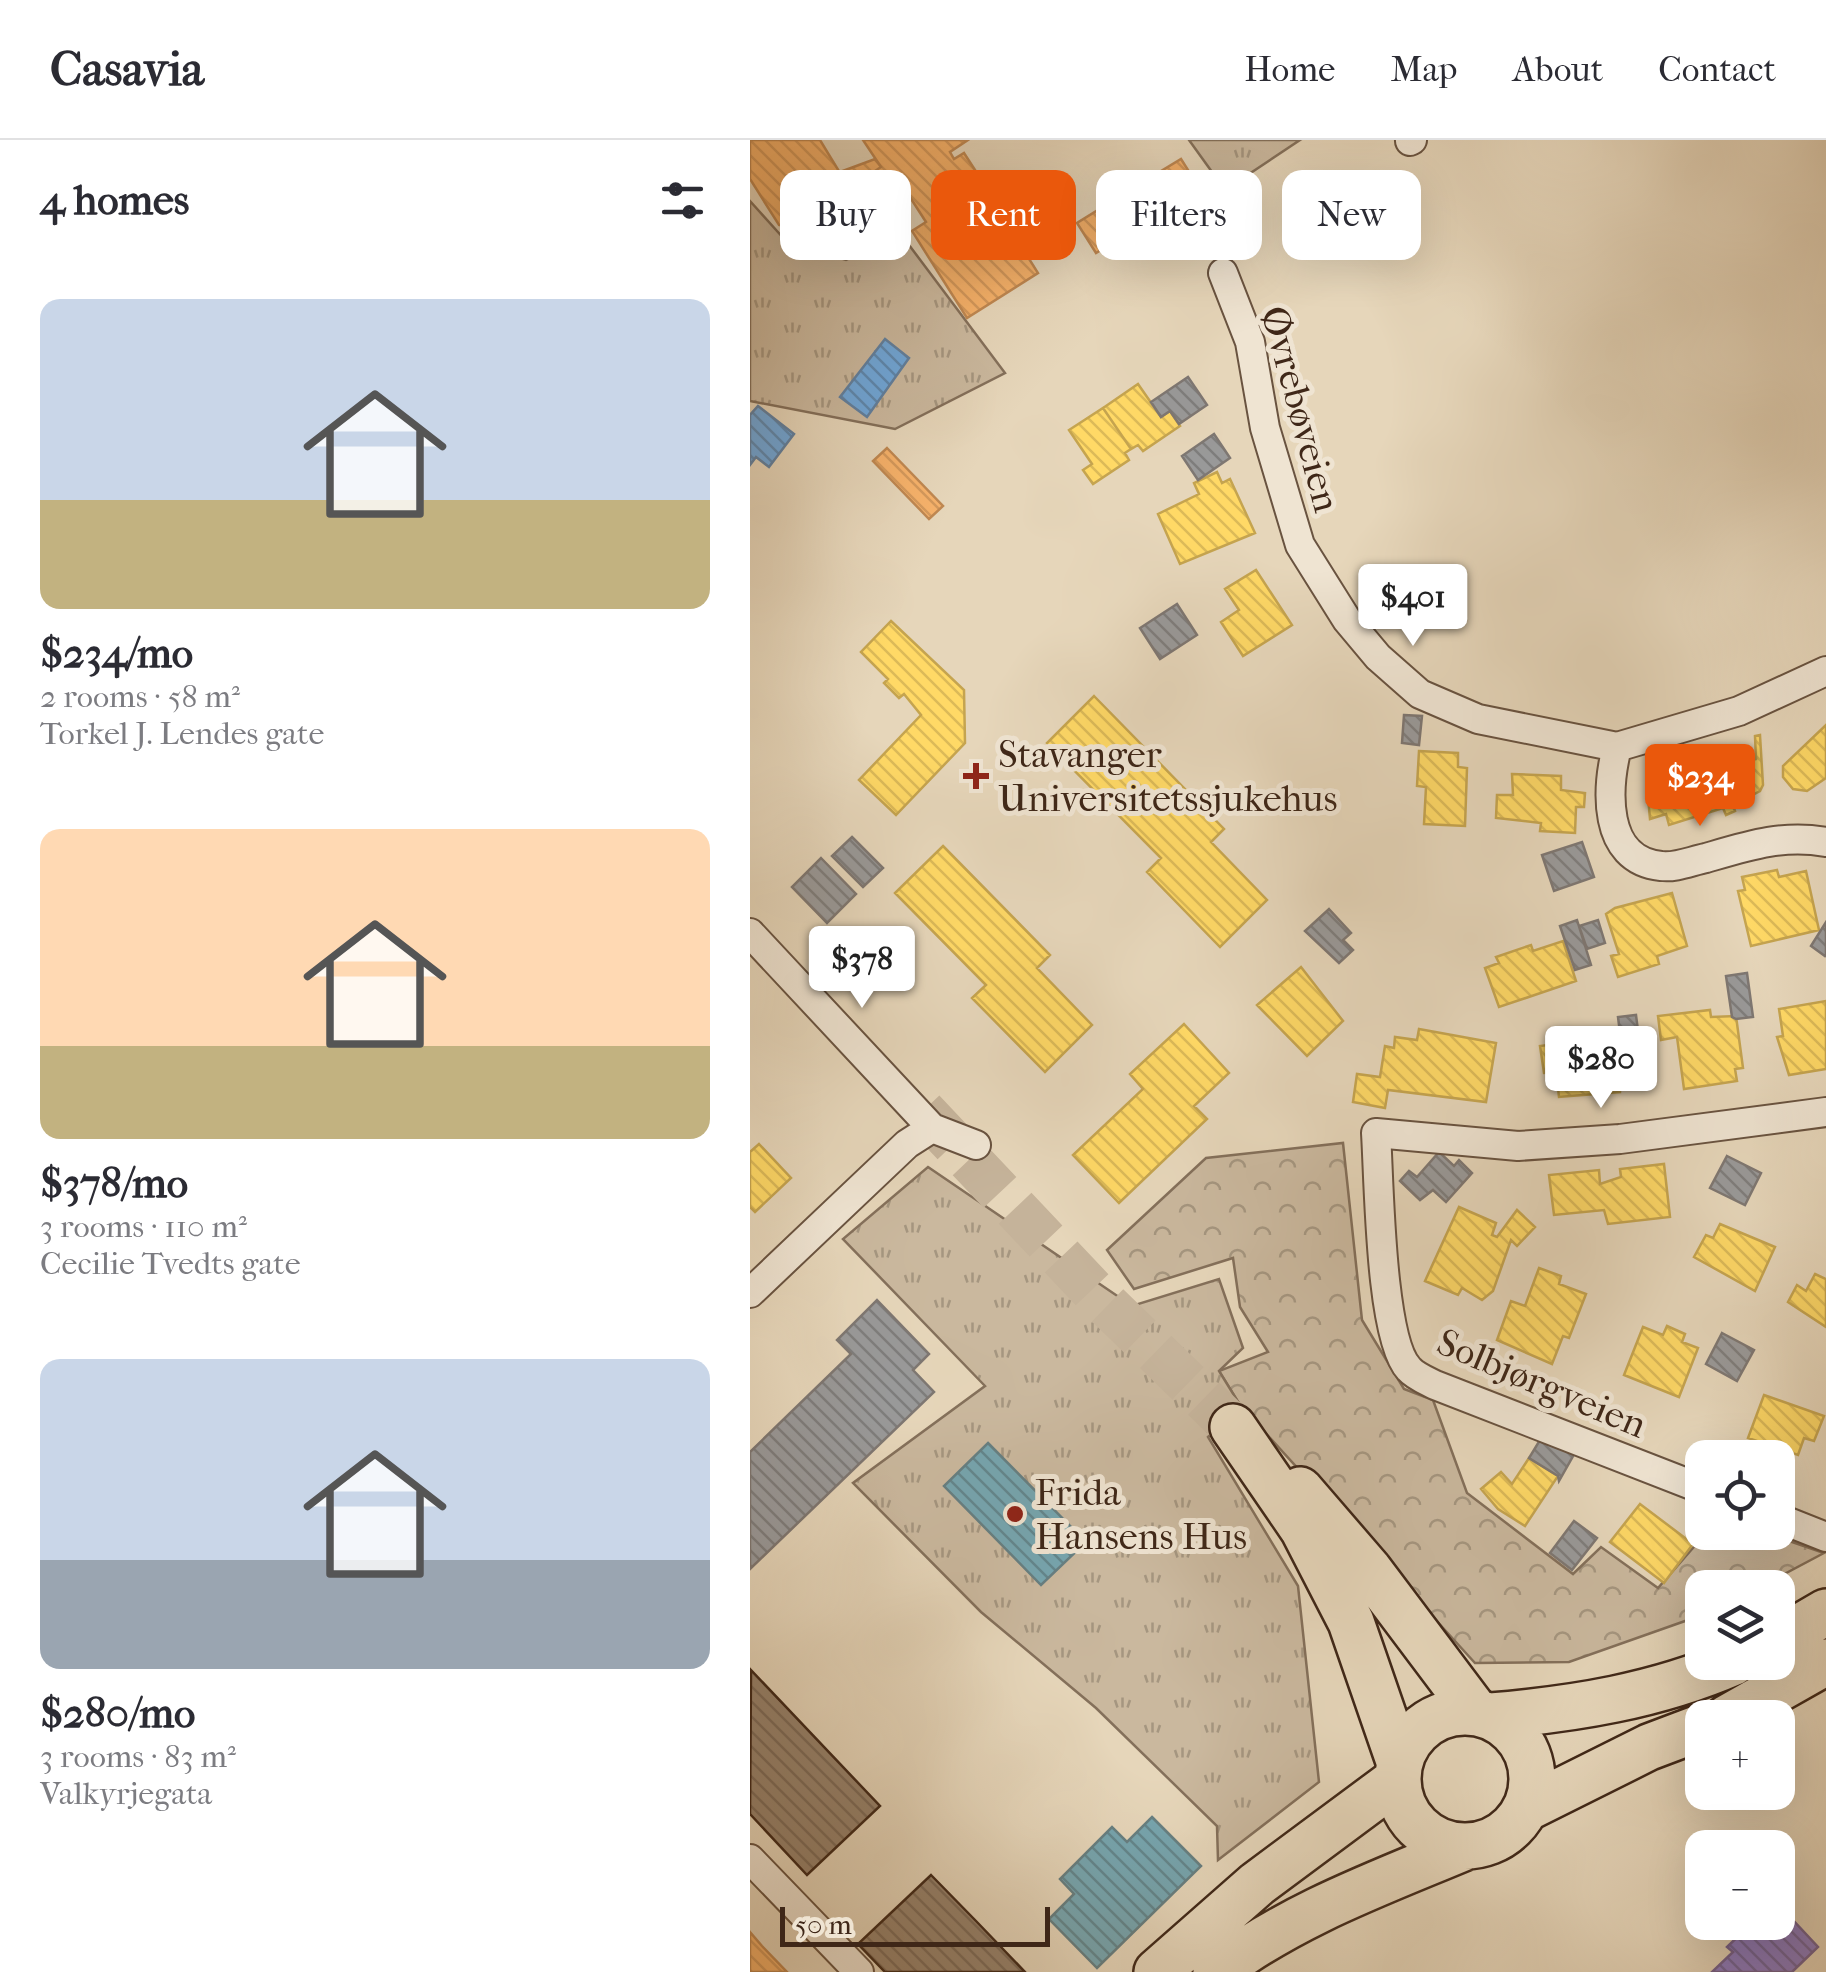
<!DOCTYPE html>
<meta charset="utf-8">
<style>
:root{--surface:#fff;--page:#f7f7f7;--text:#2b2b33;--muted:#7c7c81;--line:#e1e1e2;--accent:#ea580c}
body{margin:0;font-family:"IM FELL French Canon",serif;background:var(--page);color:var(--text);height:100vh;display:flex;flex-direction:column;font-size:38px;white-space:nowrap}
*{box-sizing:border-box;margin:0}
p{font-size:32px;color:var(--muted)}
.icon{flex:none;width:55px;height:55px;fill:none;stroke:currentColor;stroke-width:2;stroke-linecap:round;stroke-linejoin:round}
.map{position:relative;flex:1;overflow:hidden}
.side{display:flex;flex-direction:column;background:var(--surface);width:750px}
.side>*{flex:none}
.hud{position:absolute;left:30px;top:30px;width:895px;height:90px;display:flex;gap:20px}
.buttons{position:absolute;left:935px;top:1300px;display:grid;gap:20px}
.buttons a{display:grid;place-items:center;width:110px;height:110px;border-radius:20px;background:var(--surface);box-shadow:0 10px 40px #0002;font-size:50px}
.scale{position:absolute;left:30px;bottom:25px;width:270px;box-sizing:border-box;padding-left:10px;border:5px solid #3f2718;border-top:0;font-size:28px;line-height:35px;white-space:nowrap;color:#3f2718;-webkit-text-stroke:8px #efe4d2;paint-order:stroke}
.price{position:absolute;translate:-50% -85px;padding:0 22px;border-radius:10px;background:#fff;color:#222;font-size:32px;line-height:65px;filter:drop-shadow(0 2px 5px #0008)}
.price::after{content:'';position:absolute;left:50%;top:60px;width:30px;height:22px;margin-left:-15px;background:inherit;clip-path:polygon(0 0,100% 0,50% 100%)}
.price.selected{background:var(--accent);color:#fff}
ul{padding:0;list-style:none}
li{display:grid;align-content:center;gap:20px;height:530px;padding:0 40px}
li span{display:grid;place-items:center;height:310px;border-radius:20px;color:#555}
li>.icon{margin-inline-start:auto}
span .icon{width:180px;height:180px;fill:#fffc;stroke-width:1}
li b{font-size:42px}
h2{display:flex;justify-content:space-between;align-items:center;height:120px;padding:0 40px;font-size:42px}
.tag{padding:0 35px;border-radius:20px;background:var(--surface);box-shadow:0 10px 40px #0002;font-size:35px;line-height:90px}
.tag.selected{background:var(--accent);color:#fff}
header{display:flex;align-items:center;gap:60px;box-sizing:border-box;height:140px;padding:0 50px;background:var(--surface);border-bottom:2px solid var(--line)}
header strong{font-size:48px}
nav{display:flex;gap:55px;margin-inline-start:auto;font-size:35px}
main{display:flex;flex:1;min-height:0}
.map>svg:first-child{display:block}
</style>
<header>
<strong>Casavia</strong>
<nav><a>Home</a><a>Map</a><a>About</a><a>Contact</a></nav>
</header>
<main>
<section class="side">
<h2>4 homes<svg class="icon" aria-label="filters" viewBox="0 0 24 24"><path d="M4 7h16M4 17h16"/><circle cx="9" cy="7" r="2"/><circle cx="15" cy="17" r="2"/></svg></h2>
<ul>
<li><span style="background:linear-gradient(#c9d6e8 65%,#c2b280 0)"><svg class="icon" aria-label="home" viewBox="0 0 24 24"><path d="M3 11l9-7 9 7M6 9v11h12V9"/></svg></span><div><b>$234/mo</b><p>2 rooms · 58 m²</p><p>Torkel J. Lendes gate</p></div></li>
<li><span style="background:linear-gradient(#ffd9b3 70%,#c2b280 0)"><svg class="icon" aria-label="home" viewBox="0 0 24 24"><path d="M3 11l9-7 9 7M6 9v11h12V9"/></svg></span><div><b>$378/mo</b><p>3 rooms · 110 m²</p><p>Cecilie Tvedts gate</p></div></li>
<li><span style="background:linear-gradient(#c9d6e8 65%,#9aa5b1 0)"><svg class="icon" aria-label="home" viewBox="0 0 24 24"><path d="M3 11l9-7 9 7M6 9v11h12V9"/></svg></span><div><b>$280/mo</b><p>3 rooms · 83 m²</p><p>Valkyrjegata</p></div></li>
</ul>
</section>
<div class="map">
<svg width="1076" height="1832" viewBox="0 0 1076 1832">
<defs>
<pattern id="forest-crowns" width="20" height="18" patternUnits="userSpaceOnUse" patternTransform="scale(2.5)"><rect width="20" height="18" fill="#cab89e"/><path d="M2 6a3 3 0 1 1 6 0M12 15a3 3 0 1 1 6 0" fill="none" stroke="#a59680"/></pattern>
<pattern id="park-tufts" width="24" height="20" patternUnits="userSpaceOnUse" patternTransform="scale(2.5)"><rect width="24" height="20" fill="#cab89e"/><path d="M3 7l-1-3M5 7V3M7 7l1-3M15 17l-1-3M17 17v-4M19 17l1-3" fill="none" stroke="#a59680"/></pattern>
<pattern id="homes-back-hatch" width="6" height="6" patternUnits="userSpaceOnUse" patternTransform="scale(2.5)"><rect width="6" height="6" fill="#ffd966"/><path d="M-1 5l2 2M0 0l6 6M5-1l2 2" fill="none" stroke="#dcba58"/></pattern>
<pattern id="offices-back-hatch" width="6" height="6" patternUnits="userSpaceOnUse" patternTransform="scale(2.5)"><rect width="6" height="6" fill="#8e7cc3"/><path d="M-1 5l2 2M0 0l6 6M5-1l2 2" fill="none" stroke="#75669d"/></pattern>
<pattern id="schools-back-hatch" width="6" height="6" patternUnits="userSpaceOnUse" patternTransform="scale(2.5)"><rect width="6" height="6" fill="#6fa8dc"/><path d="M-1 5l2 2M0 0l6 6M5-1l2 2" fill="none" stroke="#5d89b1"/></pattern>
<pattern id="health-back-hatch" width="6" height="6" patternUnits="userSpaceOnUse" patternTransform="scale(2.5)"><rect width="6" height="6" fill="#f6b26b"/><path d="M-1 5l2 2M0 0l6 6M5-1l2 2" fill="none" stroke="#d4995c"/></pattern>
<pattern id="public-back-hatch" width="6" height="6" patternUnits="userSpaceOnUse" patternTransform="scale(2.5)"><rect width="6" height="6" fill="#76a5af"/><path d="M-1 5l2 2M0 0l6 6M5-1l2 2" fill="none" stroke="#62868d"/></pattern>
<pattern id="industry-back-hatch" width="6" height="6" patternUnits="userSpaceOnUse" patternTransform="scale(2.5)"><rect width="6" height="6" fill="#999"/><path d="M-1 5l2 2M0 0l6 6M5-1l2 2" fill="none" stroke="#7e7d7c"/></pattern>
<pattern id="building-back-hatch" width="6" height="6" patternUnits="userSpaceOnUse" patternTransform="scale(2.5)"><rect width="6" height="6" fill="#96826c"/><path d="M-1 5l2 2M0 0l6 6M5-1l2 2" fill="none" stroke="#7c6a58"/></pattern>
</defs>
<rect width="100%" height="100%" fill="#e6d6ba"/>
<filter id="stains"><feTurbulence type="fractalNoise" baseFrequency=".002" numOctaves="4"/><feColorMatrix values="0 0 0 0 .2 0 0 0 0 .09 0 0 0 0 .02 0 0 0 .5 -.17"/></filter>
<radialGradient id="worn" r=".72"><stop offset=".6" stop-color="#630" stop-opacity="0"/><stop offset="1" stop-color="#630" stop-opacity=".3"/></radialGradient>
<path fill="url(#forest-crowns)" stroke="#84705b" stroke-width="2.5" d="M 593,1003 L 612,1180 L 654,1249 L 683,1260 L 717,1353 L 823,1434 L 851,1407 L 908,1448 L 956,1393 L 1016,1393 L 1074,1413 L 1010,1447 L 952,1448 L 952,1475 L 819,1522 L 725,1523 L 490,1265 L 469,1231 L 518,1212 L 490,1167 L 483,1118 L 384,1149 L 357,1110 L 456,1018 Z"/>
<path fill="url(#park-tufts)" stroke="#84705b" stroke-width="2.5" d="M 439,0 L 550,0 L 475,50 Z
M 0,61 L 36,101 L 96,120 L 150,93 L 255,233 L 145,289 L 0,261 Z
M 178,1027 L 382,1166 L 469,1139 L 493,1208 L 469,1231 L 490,1265 L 458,1297 L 548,1446 L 569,1642 L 468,1720 L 467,1686 L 346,1568 L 231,1472 L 103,1343 L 235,1246 L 93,1099 Z"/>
<path fill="url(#homes-back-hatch)" stroke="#c5a44f" stroke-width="2.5" d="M 388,244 L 411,277 L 420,271 L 430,286 L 393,311 L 388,305 L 381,309 L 353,268 Z
M 353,268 L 381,309 L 375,313 L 379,320 L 343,344 L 333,330 L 342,324 L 319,290 Z
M 467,332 L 472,343 L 480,339 L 505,393 L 430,424 L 408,374 L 449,354 L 444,343 Z
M 506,430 L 542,485 L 493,516 L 471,482 L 489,470 L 475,449 Z
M 141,481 L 214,550 L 215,603 L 146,675 L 109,640 L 171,575 L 154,554 L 149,558 L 134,543 L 138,539 L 111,512 Z
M 344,556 L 474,689 L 461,702 L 517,760 L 470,807 L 397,732 L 411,718 L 297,603 Z
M 1076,585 L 1076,638 L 1057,651 L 1043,649 L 1033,637 L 1033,626 Z
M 1010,595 L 1013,645 L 1010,651 L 983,665 L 985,671 L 976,675 L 973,668 L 919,685 L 916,674 L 900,679 L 898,657 L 911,636 L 923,631 L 927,643 L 942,638 L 939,627 L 966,618 L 969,629 L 1006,619 L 1005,596 Z
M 669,611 L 708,613 L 708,627 L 717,628 L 715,686 L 674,684 L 676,647 L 667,646 Z
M 762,634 L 811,636 L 811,650 L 835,653 L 834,667 L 826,667 L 825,693 L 790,691 L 791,683 L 746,678 L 747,655 L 763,655 Z
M 193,706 L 300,815 L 287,828 L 342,885 L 295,932 L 222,858 L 236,845 L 145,753 Z
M 1027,730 L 1029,737 L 1056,731 L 1069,790 L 1001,806 L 988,751 L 995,750 L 992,737 Z
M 922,753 L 937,806 L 907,816 L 909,824 L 868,837 L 861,816 L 869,814 L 856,774 L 865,768 Z
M 813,801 L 826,841 L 749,867 L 735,828 L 749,823 L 746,817 L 781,805 L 783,811 Z
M 551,827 L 593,881 L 557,916 L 507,865 Z
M 1076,861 L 1076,929 L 1039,935 L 1027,897 L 1033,896 L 1029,869 Z
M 960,870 L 961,877 L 986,876 L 993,928 L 985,929 L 987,941 L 934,949 L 927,897 L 911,900 L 908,876 Z
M 434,884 L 479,933 L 444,966 L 457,979 L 369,1063 L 323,1015 L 393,949 L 380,934 Z
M 669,889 L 746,903 L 736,962 L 638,950 L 635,968 L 603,962 L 607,934 L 630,937 L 635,906 L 644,908 L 645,897 L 667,900 Z
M 853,892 L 853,898 L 865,896 L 872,929 L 870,952 L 809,957 L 806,932 L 794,933 L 790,906 L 836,900 L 835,894 Z
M 9,1004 L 41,1038 L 5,1072 L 0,1067 L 0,1012 Z
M 914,1024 L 920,1077 L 858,1084 L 854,1070 L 804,1075 L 799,1035 L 849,1030 L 850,1044 L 871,1037 L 870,1029 Z
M 709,1067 L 746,1083 L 742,1095 L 747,1097 L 767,1070 L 785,1087 L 767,1106 L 761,1100 L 743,1151 L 732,1160 L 712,1148 L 708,1155 L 675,1141 Z
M 970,1084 L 1025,1107 L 1005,1151 L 944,1117 L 956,1095 L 963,1098 Z
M 789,1128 L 811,1136 L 809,1144 L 836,1154 L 819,1198 L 813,1196 L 802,1224 L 747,1200 L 761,1161 L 775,1166 Z
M 1065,1134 L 1076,1139 L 1076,1187 L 1038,1162 L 1047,1145 L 1056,1151 Z
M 917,1186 L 935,1194 L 932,1202 L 948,1208 L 929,1257 L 874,1235 L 893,1187 L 913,1195 Z
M 1014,1255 L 1074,1276 L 1064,1301 L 1054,1298 L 1048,1315 L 998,1298 Z
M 779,1318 L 808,1336 L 775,1386 L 748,1369 L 731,1349 L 751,1332 L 762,1344 Z
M 890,1364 L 943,1404 L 914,1443 L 860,1402 Z"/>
<path fill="url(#offices-back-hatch)" stroke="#766290" stroke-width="2.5" d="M 1028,1764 L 1068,1807 L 1042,1832 L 962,1832 L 983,1812 L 977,1807 L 1003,1782 L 1028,1782 Z"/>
<path fill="url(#schools-back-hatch)" stroke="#6181a1" stroke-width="2.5" d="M 135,199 L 159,218 L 117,277 L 90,257 Z
M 8,266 L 44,294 L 19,327 L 6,317 L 0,325 L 0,275 Z"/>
<path fill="url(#health-back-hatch)" stroke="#bf8852" stroke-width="2.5" d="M 0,0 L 70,0 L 112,69 L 69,95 L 29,85 L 0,39 Z
M 113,0 L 218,0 L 200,12 L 204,19 L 214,13 L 229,36 L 219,42 L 225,51 L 233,46 L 288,133 L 217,178 L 162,91 L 176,82 L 156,51 L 137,63 L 116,37 L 131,27 Z
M 125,19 L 131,27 L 116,37 L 97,44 L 90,32 Z
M 431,19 L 450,49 L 422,66 L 403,36 Z
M 403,36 L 422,66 L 346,113 L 327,83 Z
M 137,308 L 193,366 L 179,379 L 123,321 Z
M 0,1792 L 12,1806 L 37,1832 L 0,1832 Z"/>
<path fill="url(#public-back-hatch)" stroke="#667f82" stroke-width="2.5" d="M 238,1303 L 336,1402 L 291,1445 L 194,1346 Z
M 402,1677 L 451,1726 L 347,1828 L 299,1779 L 324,1754 L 310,1739 L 362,1687 L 377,1702 Z"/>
<path fill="url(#industry-back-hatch)" stroke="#7e7772" stroke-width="2.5" d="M 438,237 L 457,265 L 429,284 L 420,271 L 411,277 L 401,262 Z
M 464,294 L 480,318 L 448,340 L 432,316 Z
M 427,464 L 447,495 L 410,519 L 390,488 Z
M 654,575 L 672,576 L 669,605 L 652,603 Z
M 102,697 L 133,728 L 113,747 L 82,716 Z
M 832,702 L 844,737 L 804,751 L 792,715 Z
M 71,718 L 106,754 L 77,783 L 42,747 Z
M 579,769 L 601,793 L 593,800 L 603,810 L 589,823 L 555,791 Z
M 827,780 L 841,825 L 825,830 L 810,786 Z
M 848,780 L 855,803 L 837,809 L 829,786 Z
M 1076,782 L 1076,815 L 1075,816 L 1061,806 Z
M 997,833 L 1003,877 L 986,879 L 982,877 L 976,836 Z
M 886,875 L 890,907 L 872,909 L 868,877 Z
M 689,1012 L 704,1026 L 709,1020 L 722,1033 L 696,1062 L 683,1050 L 670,1060 L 650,1041 L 659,1031 L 667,1037 Z
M 977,1016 L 1011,1033 L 995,1065 L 960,1048 Z
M 127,1160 L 179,1214 L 163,1230 L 184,1252 L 0,1429 L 0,1312 L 101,1214 L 87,1200 Z
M 972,1193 L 1004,1210 L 987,1241 L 956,1224 Z
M 793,1295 L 827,1309 L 809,1341 L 808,1336 L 779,1318 Z
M 952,1303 L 974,1313 L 972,1318 L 952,1318 L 952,1337 L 939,1330 Z
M 824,1381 L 847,1398 L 822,1430 L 800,1413 Z"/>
<path fill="url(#building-back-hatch)" stroke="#3f2718" stroke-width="2.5" d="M 1,1530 L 130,1666 L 57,1735 L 0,1674 Z
M 181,1735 L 226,1781 L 275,1832 L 135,1832 L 108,1804 Z"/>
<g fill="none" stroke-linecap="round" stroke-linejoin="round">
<path stroke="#c5b39a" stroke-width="45" stroke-dasharray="45 22" stroke-linecap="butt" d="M 173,971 L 349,1157 L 483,1287"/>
<g stroke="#695340" stroke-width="32">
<path id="minor" d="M 660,1 L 662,0
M 473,133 L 500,202 L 515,288 L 550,405 L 597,480 L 628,517 L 670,554 L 728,579 L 867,607 L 989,571 L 1076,531
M 867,607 C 857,647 851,720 911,726 C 926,728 941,721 956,718 C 997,706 1033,694 1076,702
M 0,793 L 182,988
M 0,1153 L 157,1004 L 182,988 L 226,1005
M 952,1349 L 685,1245 C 677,1241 665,1236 659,1229 C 630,1199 629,1039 626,993 L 768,1006 L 870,999 L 1076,972
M 1028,1378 L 1076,1397
M 0,1719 L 109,1832"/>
</g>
<g stroke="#3f2718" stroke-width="50">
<path id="primary" d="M 483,1287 L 553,1389 L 601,1482 L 649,1621
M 550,1350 L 619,1430 L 725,1571
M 1028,1500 L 1076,1472
M648 1639a67 67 0 1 1 134 0a67 67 0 1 1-134 0Z
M 741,1576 C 824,1569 906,1556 984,1522
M 977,1578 L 1076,1522
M 777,1668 L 899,1607 L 952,1587
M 407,1832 L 507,1744 L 647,1640
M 466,1832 C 541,1775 627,1744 713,1708"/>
</g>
<use href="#minor" stroke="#efe4d2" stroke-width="28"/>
<use href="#primary" stroke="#e6d6ba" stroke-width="45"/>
</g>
<g fill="#8f2418" stroke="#efe4d2" stroke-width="4">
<path d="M221 621h10v10h10v10h-10v10h-10v-10h-10v-10h10z"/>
<circle cx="265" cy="1374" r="10"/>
</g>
<g text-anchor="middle" stroke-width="10" stroke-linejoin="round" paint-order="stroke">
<g font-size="38" fill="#3f2718" stroke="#efe4d2">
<text transform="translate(551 269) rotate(75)" y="13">Øvrebøveien</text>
<text transform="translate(792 1243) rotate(23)" y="13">Solbjørgveien</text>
</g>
<g font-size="38" fill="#3f2718" stroke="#efe4d2" text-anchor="start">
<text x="248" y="627">Stavanger<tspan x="248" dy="44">Universitetssjukehus</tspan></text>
<text x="285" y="1365">Frida<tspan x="285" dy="44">Hansens Hus</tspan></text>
</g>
</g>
<rect width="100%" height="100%" filter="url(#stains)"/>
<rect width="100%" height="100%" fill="url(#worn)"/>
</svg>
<div class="buttons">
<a><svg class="icon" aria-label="locate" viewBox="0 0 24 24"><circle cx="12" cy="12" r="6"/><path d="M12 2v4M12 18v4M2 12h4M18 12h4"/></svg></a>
<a><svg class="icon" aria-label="layers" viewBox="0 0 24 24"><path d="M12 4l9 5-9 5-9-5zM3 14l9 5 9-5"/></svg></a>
<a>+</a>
<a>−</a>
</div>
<div class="scale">50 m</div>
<b class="price" style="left:663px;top:509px">$401</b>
<b class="price selected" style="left:950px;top:689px">$234</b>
<b class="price" style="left:112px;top:871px">$378</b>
<b class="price" style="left:851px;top:971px">$280</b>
<div class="hud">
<a class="tag">Buy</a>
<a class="tag selected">Rent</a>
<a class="tag">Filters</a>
<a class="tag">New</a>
</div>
</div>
</main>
